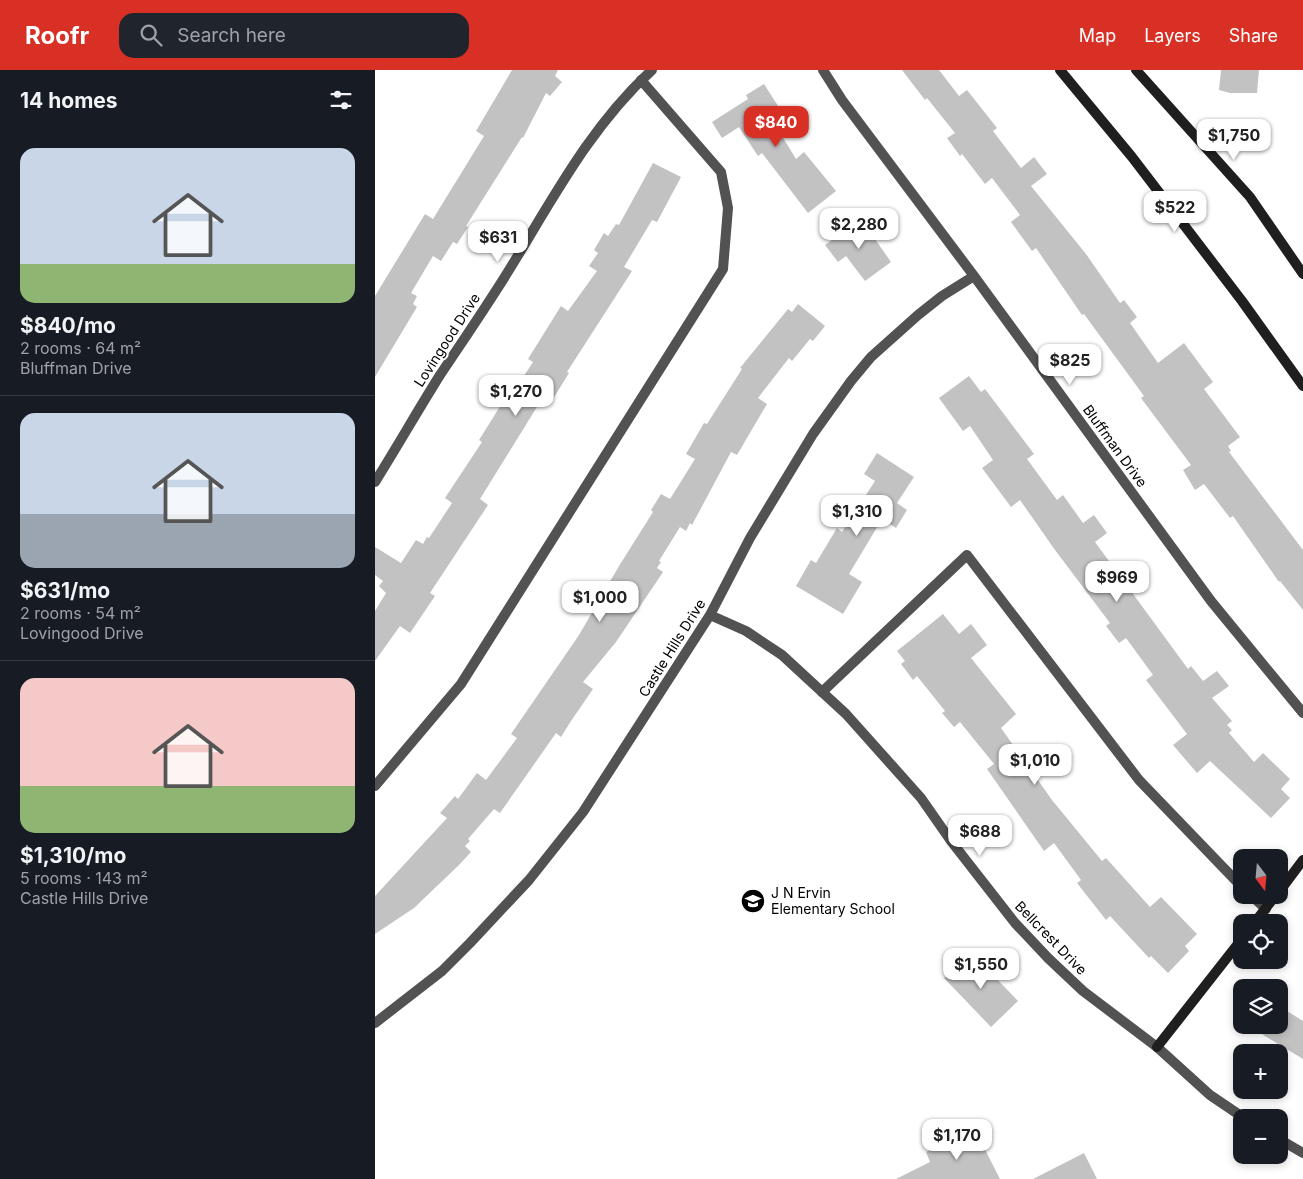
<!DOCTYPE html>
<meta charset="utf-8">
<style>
:root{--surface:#171b24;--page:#20242c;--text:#f1f3f6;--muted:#9ea1a6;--line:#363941;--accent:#d93025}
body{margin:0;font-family:Inter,sans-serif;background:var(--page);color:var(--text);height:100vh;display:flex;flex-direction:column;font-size:19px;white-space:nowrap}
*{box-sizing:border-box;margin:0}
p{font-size:16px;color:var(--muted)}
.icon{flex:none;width:28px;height:28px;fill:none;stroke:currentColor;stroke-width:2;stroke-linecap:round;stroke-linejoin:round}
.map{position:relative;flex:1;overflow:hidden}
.side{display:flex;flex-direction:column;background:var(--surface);width:375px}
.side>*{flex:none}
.needle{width:32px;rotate:164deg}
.buttons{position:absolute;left:858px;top:779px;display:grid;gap:10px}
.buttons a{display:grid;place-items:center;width:55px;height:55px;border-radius:10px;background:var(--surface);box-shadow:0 2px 8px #0003;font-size:25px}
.price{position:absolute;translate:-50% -42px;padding:0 11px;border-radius:10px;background:#fff;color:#222;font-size:16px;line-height:32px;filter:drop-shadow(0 1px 2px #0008)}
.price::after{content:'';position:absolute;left:50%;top:30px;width:15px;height:11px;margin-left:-8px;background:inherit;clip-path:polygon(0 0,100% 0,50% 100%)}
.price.on{background:var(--accent);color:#fff}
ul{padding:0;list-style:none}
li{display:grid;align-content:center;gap:10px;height:265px;padding:0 20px}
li+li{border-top:1px solid var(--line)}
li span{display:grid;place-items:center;height:155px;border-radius:15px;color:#555}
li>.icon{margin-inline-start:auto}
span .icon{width:90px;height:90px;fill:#fffc;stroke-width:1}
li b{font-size:21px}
h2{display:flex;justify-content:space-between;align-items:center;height:60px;padding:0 20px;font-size:21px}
header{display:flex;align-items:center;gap:30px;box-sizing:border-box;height:70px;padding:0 25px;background:var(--accent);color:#fff}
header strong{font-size:24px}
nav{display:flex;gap:28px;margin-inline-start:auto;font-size:18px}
.search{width:350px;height:45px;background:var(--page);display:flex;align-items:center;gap:12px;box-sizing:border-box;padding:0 18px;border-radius:15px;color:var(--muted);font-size:19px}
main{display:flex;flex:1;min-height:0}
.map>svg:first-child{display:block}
</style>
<header>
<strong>Roofr</strong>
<div class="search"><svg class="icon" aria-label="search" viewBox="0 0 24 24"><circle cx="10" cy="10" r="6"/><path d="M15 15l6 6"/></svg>Search here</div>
<nav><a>Map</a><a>Layers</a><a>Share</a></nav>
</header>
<main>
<section class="side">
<h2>14 homes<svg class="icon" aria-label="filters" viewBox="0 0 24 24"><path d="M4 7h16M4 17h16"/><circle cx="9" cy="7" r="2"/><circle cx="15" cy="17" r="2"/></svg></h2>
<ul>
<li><span style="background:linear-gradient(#c9d6e8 75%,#8fb573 0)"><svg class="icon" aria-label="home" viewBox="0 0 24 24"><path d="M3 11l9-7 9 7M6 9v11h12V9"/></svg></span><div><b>$840/mo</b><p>2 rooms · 64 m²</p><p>Bluffman Drive</p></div></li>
<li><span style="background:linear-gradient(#c9d6e8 65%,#9aa5b1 0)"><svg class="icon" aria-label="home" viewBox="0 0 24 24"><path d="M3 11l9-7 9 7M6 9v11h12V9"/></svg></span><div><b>$631/mo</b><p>2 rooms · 54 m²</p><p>Lovingood Drive</p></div></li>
<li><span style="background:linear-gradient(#f6c9c9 70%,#8fb573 0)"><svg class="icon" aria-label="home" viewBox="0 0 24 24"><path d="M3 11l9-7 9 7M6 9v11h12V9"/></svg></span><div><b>$1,310/mo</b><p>5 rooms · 143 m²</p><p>Castle Hills Drive</p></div></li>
</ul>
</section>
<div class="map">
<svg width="928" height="1109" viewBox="0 0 928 1109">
<rect width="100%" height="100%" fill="#fff"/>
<path fill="#c2c2c2" d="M 137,0 L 183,0 L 180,6 L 187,12 L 175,26 L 171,23 L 148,68 L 147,67 L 91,156 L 93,157 L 82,174 L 78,172 L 66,191 L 58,186 L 36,223 L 42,226 L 38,234 L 42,237 L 0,307 L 0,226 L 50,144 L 58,149 L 109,66 L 101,61 Z
M 527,0 L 564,0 L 584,26 L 592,20 L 622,58 L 618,61 L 646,98 L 659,87 L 672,104 L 656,116 L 711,184 L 745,233 L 749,230 L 762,247 L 755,253 L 783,293 L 809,273 L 838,312 L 829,319 L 865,367 L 853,376 L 856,381 L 854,382 L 928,480 L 928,540 L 905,511 L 904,512 L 858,446 L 855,448 L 829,414 L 820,420 L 808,400 L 816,395 L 766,328 L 769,326 L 709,244 L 707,245 L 661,178 L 657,181 L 636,152 L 645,145 L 617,108 L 610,114 L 587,84 L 585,86 L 572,68 L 580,63 L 552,28 L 550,30 Z
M 846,0 L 884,0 L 882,23 L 855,23 L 844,20 Z
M 389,14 L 405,39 L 394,45 L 421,89 L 429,82 L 461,121 L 433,143 L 387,83 L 383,86 L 364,57 L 347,68 L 337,52 L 373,29 L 371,25 Z
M 278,93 L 306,107 L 282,152 L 277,150 L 249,197 L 257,201 L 192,302 L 194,303 L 178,329 L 170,324 L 105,429 L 113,435 L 55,523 L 60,526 L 35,563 L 25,556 L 0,591 L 0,541 L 11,523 L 4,516 L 8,511 L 0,505 L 0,477 L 26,493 L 41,470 L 48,474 L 52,467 L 54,468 L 77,433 L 70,428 L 107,372 L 104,370 L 131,327 L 134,329 L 158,292 L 153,289 L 186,236 L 193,241 L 222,201 L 214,196 L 223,183 L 219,180 L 229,163 L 233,166 L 241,154 L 244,155 Z
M 486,149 L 516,192 L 490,211 L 471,186 L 463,192 L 450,175 Z
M 423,234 L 450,256 L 438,271 L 435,269 L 417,291 L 414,288 L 383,328 L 392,334 L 362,385 L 356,382 L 317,455 L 315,453 L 311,461 L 305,457 L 284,491 L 286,492 L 282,498 L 288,502 L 280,514 L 241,572 L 208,612 L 218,619 L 196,651 L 186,667 L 181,663 L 125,743 L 119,739 L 93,769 L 95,771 L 90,776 L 96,782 L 84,795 L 39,838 L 0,864 L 0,826 L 72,748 L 65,743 L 80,726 L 83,729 L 102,703 L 111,710 L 142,668 L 136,664 L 204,565 L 244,496 L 278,442 L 276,440 L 286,424 L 295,429 L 320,389 L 311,384 L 329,353 L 332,354 L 367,299 L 365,298 L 413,239 L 417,242 Z
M 594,306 L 606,322 L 610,319 L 659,384 L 652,389 L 682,430 L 688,425 L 708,453 L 719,445 L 732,463 L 720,472 L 813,599 L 816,596 L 828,611 L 842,601 L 854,616 L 837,628 L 857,651 L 852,655 L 857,660 L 854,663 L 879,692 L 888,683 L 915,709 L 906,719 L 915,728 L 896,748 L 835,691 L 822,703 L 798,675 L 812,664 L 771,610 L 778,605 L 751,568 L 744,573 L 731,556 L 735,553 L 680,480 L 645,430 L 636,437 L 607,398 L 618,390 L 595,356 L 588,361 L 564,328 Z
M 502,383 L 539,407 L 522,433 L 532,440 L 521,458 L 507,449 L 474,504 L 487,512 L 468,544 L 421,516 L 436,490 L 441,493 L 462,458 L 467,462 L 500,411 L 489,404 Z
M 568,544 L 584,564 L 596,554 L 612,575 L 596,588 L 641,644 L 626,658 L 677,730 L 727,791 L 731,788 L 775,837 L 786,827 L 822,864 L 810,876 L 814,881 L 793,903 L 776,886 L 774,888 L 735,846 L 731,850 L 702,813 L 706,810 L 679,773 L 669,781 L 612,699 L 619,694 L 585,652 L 579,657 L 567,643 L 570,641 L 542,606 L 538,610 L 526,594 L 530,591 L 522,581 Z
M 596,882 L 643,931 L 616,957 L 569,908 Z
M 904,936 L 928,951 L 928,989 L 872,955 L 904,955 Z
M 599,1058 L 625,1109 L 521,1109 L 555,1092 L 551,1082 Z
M 709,1083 L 722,1109 L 658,1109 Z"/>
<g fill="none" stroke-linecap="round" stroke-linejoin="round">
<path stroke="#525252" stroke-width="10" d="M 447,622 L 592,485 L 764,710 L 866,816
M 0,716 L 86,614 L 348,199 L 353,138 L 346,102 L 266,10
M 876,825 L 891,839"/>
<path stroke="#525252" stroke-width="10" d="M 448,0 L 467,30 L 599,206 L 836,531 L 928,643
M 0,412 C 22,377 43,340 65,305 C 91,266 118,227 142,187 C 182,121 219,53 277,0
M 335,545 L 371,561 L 407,585 L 471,644 L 546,728 L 576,771 L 640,853 L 673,888 L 708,921 L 782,977 L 835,1025 L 869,1048
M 0,953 L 67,901 L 95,873 L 154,810 L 208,742 L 335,545 L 375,468 L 438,364 L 476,311 L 496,287 L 543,245 L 567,226 L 599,206
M 904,1069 L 928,1083"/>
<path stroke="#1f1f1f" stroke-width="10" d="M 685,0 L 757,87 L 867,231 L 928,316
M 761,0 L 875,127 L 928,204
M 904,822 L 928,790
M 880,852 L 901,825
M 782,977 L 866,870"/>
</g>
<defs>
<g id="school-disc" transform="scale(1.25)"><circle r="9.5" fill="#000" stroke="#fff"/><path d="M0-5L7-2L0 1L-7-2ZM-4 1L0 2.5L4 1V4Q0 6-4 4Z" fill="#fff"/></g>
</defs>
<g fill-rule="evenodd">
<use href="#school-disc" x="378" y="831"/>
</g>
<g text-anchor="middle" stroke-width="4" stroke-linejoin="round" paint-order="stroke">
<g font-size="14" fill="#000" stroke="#fff">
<text transform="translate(72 270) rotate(-57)" y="5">Lovingood Drive</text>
<text transform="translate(740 376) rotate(54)" y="5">Bluffman Drive</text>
<text transform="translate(297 578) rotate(-58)" y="5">Castle Hills Drive</text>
<text transform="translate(676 868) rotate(46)" y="5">Bellcrest Drive</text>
</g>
<g font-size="14" fill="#000" stroke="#fff" text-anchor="start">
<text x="396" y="828">J N Ervin<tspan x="396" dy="16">Elementary School</tspan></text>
</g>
</g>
</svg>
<div class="buttons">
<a><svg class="needle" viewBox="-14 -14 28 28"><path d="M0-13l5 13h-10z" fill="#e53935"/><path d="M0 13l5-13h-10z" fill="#9ea1a6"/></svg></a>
<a><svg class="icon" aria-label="locate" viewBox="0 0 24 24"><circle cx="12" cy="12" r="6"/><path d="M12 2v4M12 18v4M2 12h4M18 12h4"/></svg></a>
<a><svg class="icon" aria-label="layers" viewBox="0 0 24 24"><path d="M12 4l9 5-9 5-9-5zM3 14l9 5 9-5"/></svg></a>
<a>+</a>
<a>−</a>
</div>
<b class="price on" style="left:401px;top:78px">$840</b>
<b class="price" style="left:859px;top:91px">$1,750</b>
<b class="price" style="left:800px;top:163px">$522</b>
<b class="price" style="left:484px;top:180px">$2,280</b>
<b class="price" style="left:123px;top:193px">$631</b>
<b class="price" style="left:695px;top:316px">$825</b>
<b class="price" style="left:141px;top:347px">$1,270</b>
<b class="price" style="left:482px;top:467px">$1,310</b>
<b class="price" style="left:742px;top:533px">$969</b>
<b class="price" style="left:225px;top:553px">$1,000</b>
<b class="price" style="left:660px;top:716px">$1,010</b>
<b class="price" style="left:605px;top:787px">$688</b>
<b class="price" style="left:606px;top:920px">$1,550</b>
<b class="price" style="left:582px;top:1091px">$1,170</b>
</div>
</main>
